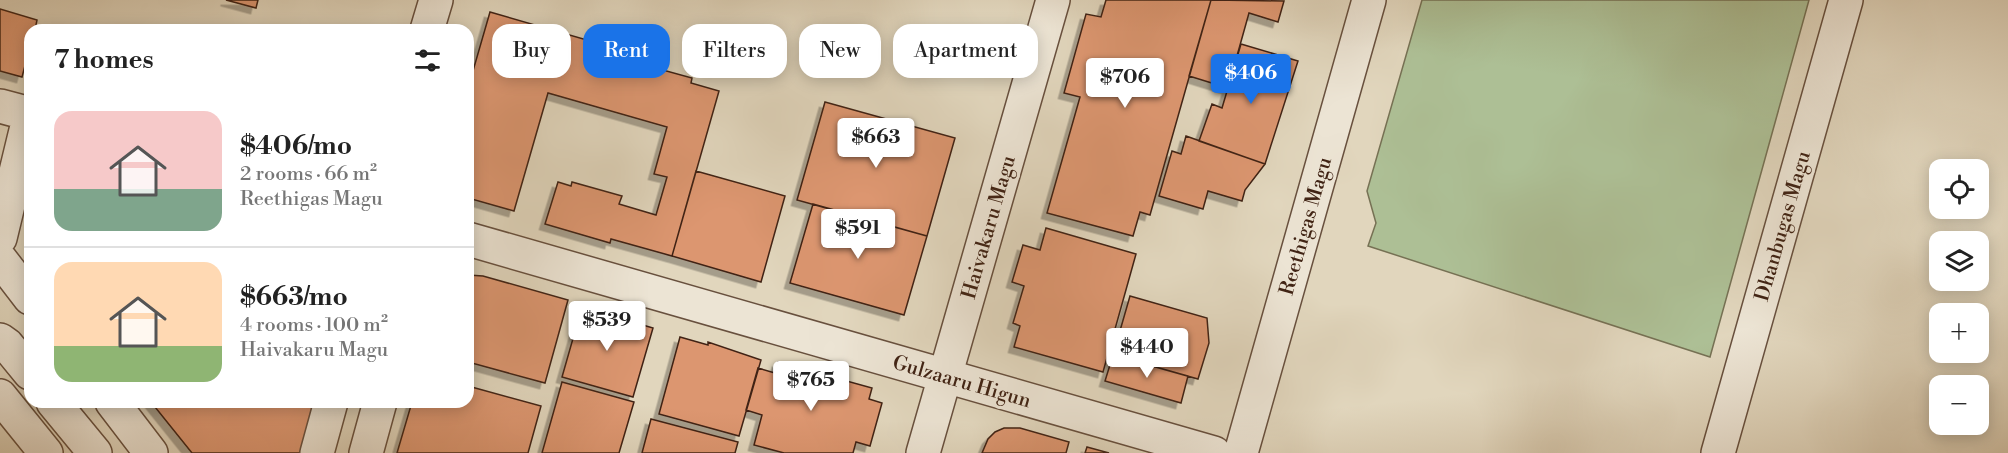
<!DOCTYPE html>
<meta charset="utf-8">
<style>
:root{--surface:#fff;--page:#f2f2f2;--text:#222;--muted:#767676;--line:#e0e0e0;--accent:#1a73e8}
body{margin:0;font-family:"Libre Bodoni",serif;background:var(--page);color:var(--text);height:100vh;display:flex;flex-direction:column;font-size:22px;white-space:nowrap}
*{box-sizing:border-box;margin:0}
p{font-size:20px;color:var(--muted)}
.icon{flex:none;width:33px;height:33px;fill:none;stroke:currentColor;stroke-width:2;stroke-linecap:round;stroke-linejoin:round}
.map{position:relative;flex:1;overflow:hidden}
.drawer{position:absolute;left:24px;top:24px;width:450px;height:384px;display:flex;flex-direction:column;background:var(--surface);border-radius:18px;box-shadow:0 3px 15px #0003}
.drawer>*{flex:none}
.banner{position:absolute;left:492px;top:24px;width:570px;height:54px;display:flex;gap:12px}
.controls{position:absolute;left:1929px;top:159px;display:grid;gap:12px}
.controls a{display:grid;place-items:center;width:60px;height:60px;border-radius:12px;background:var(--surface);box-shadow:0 3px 15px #0003;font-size:30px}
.price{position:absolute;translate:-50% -51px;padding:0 14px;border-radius:6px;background:#fff;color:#222;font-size:20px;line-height:39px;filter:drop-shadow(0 2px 3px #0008)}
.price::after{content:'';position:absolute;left:50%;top:36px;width:18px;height:14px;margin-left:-9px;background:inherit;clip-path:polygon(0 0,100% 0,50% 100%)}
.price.active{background:var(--accent);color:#fff}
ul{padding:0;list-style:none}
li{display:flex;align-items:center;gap:18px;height:150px;padding:0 30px}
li+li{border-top:2px solid var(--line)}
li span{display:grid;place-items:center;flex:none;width:168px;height:120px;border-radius:18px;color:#555}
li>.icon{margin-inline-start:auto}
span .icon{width:72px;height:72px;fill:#fffc;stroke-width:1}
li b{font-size:26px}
h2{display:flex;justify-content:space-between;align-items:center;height:72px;padding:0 30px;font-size:26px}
.tag{padding:0 21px;border-radius:18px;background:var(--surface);box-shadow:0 3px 15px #0003;font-size:21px;line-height:54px}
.tag.active{background:var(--accent);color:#fff}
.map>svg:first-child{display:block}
</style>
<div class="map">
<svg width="2008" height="453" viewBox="0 0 2008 453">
<defs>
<filter id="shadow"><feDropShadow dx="-5.5" dy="5.5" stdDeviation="0" flood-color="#0004"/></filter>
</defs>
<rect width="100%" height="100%" fill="#e1d6bd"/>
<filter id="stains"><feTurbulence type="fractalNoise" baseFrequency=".00333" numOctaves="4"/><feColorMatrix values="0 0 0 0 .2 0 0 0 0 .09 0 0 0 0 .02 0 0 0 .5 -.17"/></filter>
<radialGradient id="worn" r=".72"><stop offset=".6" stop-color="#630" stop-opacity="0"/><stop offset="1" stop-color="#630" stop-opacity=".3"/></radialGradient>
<path fill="#adbf95" stroke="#767154" stroke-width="1.5" d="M 1422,0 L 1809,0 L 1710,357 L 1368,246 L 1376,223 L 1367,191 Z"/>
<path fill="#dc966f" stroke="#402314" stroke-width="1.5" filter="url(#shadow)" d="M 226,0 L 258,0 L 256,8 Z
M 1106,0 L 1211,0 L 1150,215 L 1140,212 L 1133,236 L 1047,213 L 1080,97 L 1064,93 L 1086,14 L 1101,17 Z
M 1211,0 L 1284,1 L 1278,22 L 1249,13 L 1228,88 L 1189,76 Z
M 0,9 L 37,20 L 35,30 L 30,30 L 30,47 L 22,77 L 0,71 Z
M 490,12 L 632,53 L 630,61 L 692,78 L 691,83 L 719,91 L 672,256 L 611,239 L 610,243 L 545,224 L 558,182 L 571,186 L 572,182 L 622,196 L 619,204 L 656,215 L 667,177 L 654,174 L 667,127 L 548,93 L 514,211 L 468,198 L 468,88 Z
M 125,25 L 142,30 L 123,30 Z
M 1241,44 L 1298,61 L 1265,164 L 1199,141 L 1212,104 L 1222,108 Z
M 825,102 L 955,138 L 927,236 L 797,200 Z
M 1186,136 L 1265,164 L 1245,190 L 1242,201 L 1208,191 L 1203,209 L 1159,196 L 1172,151 L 1181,154 Z
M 696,171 L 785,196 L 761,282 L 672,256 Z
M 813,204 L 927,236 L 904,315 L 790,283 Z
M 1046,228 L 1136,254 L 1103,372 L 1014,347 L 1020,326 L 1013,323 L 1024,286 L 1012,282 L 1023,245 L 1040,250 Z
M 468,275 L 483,276 L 568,300 L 545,383 L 468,362 Z
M 1130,296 L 1207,318 L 1209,343 L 1198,379 L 1113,355 Z
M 582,307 L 653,328 L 633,397 L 562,377 Z
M 680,337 L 708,345 L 708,342 L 761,360 L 739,436 L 659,414 Z
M 1113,355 L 1188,376 L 1181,403 L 1105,381 Z
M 778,362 L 872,388 L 869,399 L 882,403 L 870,446 L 856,442 L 853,453 L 784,453 L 754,445 L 762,415 L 746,410 L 758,368 L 775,373 Z
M 562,382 L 634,402 L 619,453 L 542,453 Z
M 468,386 L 541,406 L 528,453 L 397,453 L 412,402 L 468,402 Z
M 151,402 L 321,402 L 308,453 L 192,453 Z
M 651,419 L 738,442 L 735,453 L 642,453 Z
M 1004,428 L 1020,428 L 1069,442 L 1066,453 L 982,453 L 988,439 L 995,432 Z
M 1087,447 L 1109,453 L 1085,453 Z"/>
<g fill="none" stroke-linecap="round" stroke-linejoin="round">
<g stroke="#68503e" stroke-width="36">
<path id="minor" d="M 427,30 L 436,0
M 0,106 L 30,114
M 0,238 L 30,114
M 468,239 L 1214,453
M 0,259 L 30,298
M 0,340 L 7,345 L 30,373
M 0,396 L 46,453
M 53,402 L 95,453
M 112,402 L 151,453
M 317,453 L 331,402
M 366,453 L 380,402
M 923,453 L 1053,0
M 1241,453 L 1369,0
M 1718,453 L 1846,0"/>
</g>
<use href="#minor" stroke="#ece4d4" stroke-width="33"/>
</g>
<g text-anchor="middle" stroke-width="6" stroke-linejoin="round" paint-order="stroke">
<g font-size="20" fill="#402314" stroke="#ece4d4">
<text transform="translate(1305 226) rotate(-74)" y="7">Reethigas Magu</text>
<text transform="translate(1782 226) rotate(-74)" y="7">Dhanbugas Magu</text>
<text transform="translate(988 227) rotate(-74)" y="7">Haivakaru Magu</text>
<text transform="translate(962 381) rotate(16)" y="7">Gulzaaru Higun</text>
</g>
</g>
<rect width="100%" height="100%" filter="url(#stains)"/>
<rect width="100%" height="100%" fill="url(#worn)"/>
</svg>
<div class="controls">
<a><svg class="icon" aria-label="locate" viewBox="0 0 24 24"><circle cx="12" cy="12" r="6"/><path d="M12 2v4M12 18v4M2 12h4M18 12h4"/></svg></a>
<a><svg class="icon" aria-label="layers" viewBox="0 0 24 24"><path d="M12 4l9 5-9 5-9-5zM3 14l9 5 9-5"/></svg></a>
<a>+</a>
<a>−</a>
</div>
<b class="price active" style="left:1251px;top:105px">$406</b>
<b class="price" style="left:1125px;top:109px">$706</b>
<b class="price" style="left:876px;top:169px">$663</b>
<b class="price" style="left:858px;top:260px">$591</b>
<b class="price" style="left:607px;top:352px">$539</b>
<b class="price" style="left:1147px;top:379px">$440</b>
<b class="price" style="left:811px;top:412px">$765</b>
<div class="banner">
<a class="tag">Buy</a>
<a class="tag active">Rent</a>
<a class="tag">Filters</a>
<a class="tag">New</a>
<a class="tag">Apartment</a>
</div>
<section class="drawer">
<h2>7 homes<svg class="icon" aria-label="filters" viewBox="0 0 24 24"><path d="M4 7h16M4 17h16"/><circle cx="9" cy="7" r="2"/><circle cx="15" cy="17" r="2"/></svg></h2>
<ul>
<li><span style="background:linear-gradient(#f6c9c9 65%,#7fa58c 0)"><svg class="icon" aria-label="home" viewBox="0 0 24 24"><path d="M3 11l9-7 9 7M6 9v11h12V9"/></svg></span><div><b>$406/mo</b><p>2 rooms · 66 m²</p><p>Reethigas Magu</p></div></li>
<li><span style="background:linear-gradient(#ffd9b3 70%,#8fb573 0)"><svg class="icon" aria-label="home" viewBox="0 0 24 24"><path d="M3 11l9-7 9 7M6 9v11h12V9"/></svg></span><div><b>$663/mo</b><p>4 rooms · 100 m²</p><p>Haivakaru Magu</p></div></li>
</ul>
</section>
</div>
